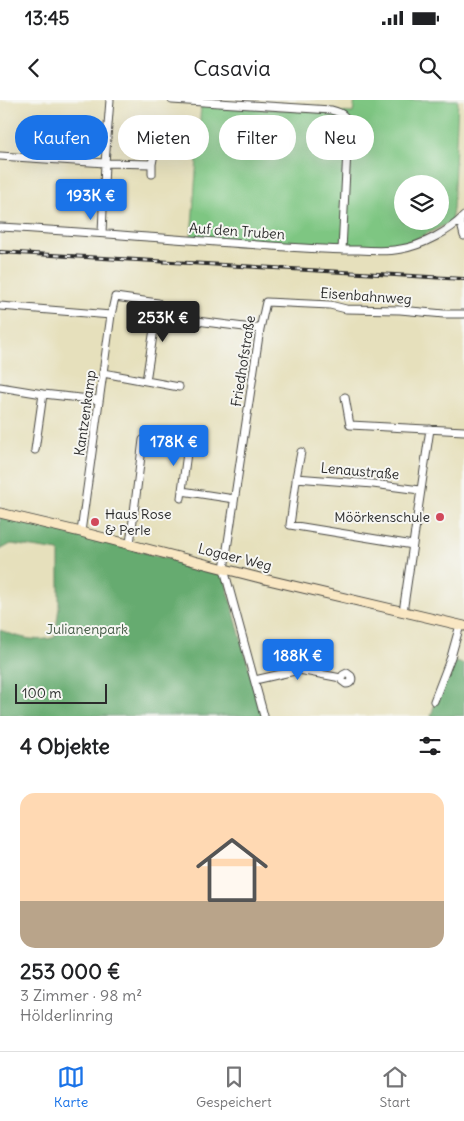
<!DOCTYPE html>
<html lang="de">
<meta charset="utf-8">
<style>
:root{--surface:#fff;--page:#f2f2f2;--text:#202124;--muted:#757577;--line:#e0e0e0;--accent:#1a73e8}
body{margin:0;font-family:Delius,sans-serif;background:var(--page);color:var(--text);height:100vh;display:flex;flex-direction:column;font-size:19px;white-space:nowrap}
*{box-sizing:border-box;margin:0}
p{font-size:16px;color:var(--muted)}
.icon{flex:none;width:28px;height:28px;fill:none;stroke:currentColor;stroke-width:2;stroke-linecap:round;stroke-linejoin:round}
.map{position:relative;height:616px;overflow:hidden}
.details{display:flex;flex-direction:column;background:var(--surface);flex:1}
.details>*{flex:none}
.hud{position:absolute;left:15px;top:15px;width:435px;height:45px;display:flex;gap:10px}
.buttons{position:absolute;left:394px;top:75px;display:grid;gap:10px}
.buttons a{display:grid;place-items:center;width:55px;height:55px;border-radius:50%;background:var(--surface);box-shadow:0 5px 20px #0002;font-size:25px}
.scale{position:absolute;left:15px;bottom:12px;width:92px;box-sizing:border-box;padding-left:5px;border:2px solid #2b2b2b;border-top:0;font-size:14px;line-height:18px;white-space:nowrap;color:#2b2b2b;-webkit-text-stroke:4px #f6f6f2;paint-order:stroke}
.price{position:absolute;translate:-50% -42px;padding:0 11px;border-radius:5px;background:var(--accent);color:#fff;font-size:16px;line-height:32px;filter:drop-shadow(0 1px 2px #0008)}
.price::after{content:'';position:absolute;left:50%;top:30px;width:15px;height:11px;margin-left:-8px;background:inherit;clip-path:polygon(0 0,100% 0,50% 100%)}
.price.selected{background:#222;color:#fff}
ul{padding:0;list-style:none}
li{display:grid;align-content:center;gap:10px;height:265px;padding:0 20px}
li span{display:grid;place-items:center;height:155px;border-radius:15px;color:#555}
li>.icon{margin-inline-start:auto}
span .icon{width:90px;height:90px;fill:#fffc;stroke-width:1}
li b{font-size:21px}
h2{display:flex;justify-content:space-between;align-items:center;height:60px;padding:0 20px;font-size:21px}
.pill{padding:0 18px;border-radius:22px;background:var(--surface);box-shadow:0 5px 20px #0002;font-size:18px;line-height:45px}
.pill.selected{background:var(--accent);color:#fff}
.status{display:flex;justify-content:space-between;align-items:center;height:35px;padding:0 25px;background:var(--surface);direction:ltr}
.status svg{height:14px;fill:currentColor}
header{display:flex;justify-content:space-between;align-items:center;height:65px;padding:0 20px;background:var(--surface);font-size:22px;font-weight:600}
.menu{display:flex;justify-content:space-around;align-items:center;height:70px;border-top:1px solid var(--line);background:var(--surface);font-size:14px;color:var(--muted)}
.menu a{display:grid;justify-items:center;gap:2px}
.menu .selected{color:var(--accent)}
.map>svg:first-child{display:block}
</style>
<div class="status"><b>13:45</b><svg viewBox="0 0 49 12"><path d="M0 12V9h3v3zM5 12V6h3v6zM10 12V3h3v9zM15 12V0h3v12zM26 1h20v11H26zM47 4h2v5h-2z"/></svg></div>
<header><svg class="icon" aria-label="back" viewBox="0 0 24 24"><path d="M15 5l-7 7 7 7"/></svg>Casavia<svg class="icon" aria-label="search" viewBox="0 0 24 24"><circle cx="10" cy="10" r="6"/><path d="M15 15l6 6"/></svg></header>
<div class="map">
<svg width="464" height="616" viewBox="0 0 464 616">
<rect width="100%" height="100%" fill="#f6f6f2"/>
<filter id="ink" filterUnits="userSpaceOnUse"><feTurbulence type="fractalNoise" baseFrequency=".02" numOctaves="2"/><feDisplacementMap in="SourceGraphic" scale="10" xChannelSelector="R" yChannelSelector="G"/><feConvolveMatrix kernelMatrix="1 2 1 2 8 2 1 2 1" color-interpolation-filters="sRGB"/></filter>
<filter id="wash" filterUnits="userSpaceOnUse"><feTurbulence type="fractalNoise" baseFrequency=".0096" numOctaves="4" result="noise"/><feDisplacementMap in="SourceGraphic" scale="20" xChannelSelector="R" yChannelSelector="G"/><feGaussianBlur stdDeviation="1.12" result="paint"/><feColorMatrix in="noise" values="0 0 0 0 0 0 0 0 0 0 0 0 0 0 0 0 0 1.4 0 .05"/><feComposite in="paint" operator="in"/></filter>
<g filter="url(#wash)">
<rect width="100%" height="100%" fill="#e6e0bc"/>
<path fill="#7ec682" stroke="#547856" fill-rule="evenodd" d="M 355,0 L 458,0 L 453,109 L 451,122 L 414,140 L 391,146 L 252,143 L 191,139 L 201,5 L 353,13 ZM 402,84 L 440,84 L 440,121 L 402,121 Z"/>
<path fill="#66ab70" stroke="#486b4e" d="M 0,417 L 223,472 L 262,616 L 0,616 L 0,530 C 17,537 37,543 55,537 L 59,507 L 59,451 L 11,444 L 0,450 Z
M 452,561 L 464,564 L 464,616 L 431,616 L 435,603 Z"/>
</g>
<g filter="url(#ink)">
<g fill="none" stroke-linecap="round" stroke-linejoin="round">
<g stroke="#474641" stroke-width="9">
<path id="street" d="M 172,0 L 331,10 C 344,13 347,16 348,30 L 342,150
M 0,56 L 105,63 L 152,64 L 157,39 L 161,24
M 152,74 L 152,64
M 460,120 L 464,136
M 0,127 C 91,132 181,140 272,146 C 301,148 330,150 359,150 C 373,151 387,152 401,149 C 421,146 450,131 464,116
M 102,133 L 105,63 L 110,0
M 0,206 L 111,215
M 197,221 L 260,229
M 146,281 L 179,287
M 0,287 L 43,294 L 99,300
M 345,297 L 350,325 L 464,331
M 35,350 L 43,294
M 296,378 L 301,352
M 182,391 L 234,399
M 181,398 L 189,338
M 81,432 L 111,215 L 115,197 L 158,203 L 146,281 L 103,273
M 130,444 L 143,340
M 413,445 L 290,425 L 296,381 L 296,378 L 373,384 L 420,390
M 403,512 L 430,329
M 255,580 L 299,570 L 341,578 L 343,575 L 347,573 L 351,576 C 353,580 351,584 346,584 L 342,581 L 341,578
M 434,601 L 451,557 L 460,525
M 264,616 L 224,469 L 260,229 L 266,202 L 330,205 L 346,209 L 400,210 L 444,214 L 464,214"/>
</g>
<g stroke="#474641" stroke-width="11">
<path id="secondary" d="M 0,413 L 81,432 L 260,478 L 464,526"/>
</g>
<use href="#street" stroke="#fff" stroke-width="7"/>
<use href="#secondary" stroke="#f9e7c3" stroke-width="9"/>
<g stroke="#2b2b2b" stroke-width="4">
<path id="rail" d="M 0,152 L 464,179"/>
</g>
<use href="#rail" stroke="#f6f6f2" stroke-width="2" stroke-dasharray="5.5" stroke-linecap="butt"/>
</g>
</g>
<g fill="#d1495b" stroke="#f6f6f2" stroke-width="2">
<circle cx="440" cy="417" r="5"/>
<circle cx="95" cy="422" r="5"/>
</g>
<g text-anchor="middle" stroke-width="4" stroke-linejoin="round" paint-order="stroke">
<g font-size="14" fill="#2b2b2b" stroke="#f6f6f2">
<text transform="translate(237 131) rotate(4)" y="5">Auf den Truben</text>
<text transform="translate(366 196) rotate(4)" y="5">Eisenbahnweg</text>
<text transform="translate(243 261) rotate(-81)" y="5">Friedhofstraße</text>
<text transform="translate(85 313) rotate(-82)" y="5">Kantzenkamp</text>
<text transform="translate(360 371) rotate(5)" y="5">Lenaustraße</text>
<text transform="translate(235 457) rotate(14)" y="5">Logaer Weg</text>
</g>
<g font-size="14" fill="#2b2b2b" stroke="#f6f6f2" text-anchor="start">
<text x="105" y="419">Haus Rose<tspan x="105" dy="16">&amp; Perle</tspan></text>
<text x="430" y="422" text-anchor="end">Möörkenschule</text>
</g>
<g font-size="14" fill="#445a45" stroke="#f6f6f2">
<text x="87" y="534">Julianenpark</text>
</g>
</g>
</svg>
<div class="buttons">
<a><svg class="icon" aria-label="layers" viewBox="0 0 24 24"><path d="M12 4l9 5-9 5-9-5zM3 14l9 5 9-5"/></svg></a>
</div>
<div class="scale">100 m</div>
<b class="price" style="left:91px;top:121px">193K €</b>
<b class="price selected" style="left:163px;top:243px">253K €</b>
<b class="price" style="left:174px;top:367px">178K €</b>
<b class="price" style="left:298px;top:581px">188K €</b>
<div class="hud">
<a class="pill selected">Kaufen</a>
<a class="pill">Mieten</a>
<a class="pill">Filter</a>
<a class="pill">Neu</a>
</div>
</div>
<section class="details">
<h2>4 Objekte<svg class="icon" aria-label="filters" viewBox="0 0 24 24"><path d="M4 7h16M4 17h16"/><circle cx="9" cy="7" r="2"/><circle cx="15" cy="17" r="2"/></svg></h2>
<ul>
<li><span style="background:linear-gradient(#ffd9b3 70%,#b9a48a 0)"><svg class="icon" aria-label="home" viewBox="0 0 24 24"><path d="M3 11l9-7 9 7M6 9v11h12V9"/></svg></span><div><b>253 000 €</b><p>3 Zimmer · 98 m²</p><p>Hölderlinring</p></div></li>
</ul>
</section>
<nav class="menu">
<a class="selected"><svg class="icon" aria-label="map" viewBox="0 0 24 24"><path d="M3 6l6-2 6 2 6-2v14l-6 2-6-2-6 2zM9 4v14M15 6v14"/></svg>Karte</a>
<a><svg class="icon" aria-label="saved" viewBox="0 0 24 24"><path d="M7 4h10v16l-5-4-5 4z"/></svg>Gespeichert</a>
<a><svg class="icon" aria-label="home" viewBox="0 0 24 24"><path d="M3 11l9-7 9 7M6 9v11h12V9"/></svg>Start</a>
</nav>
